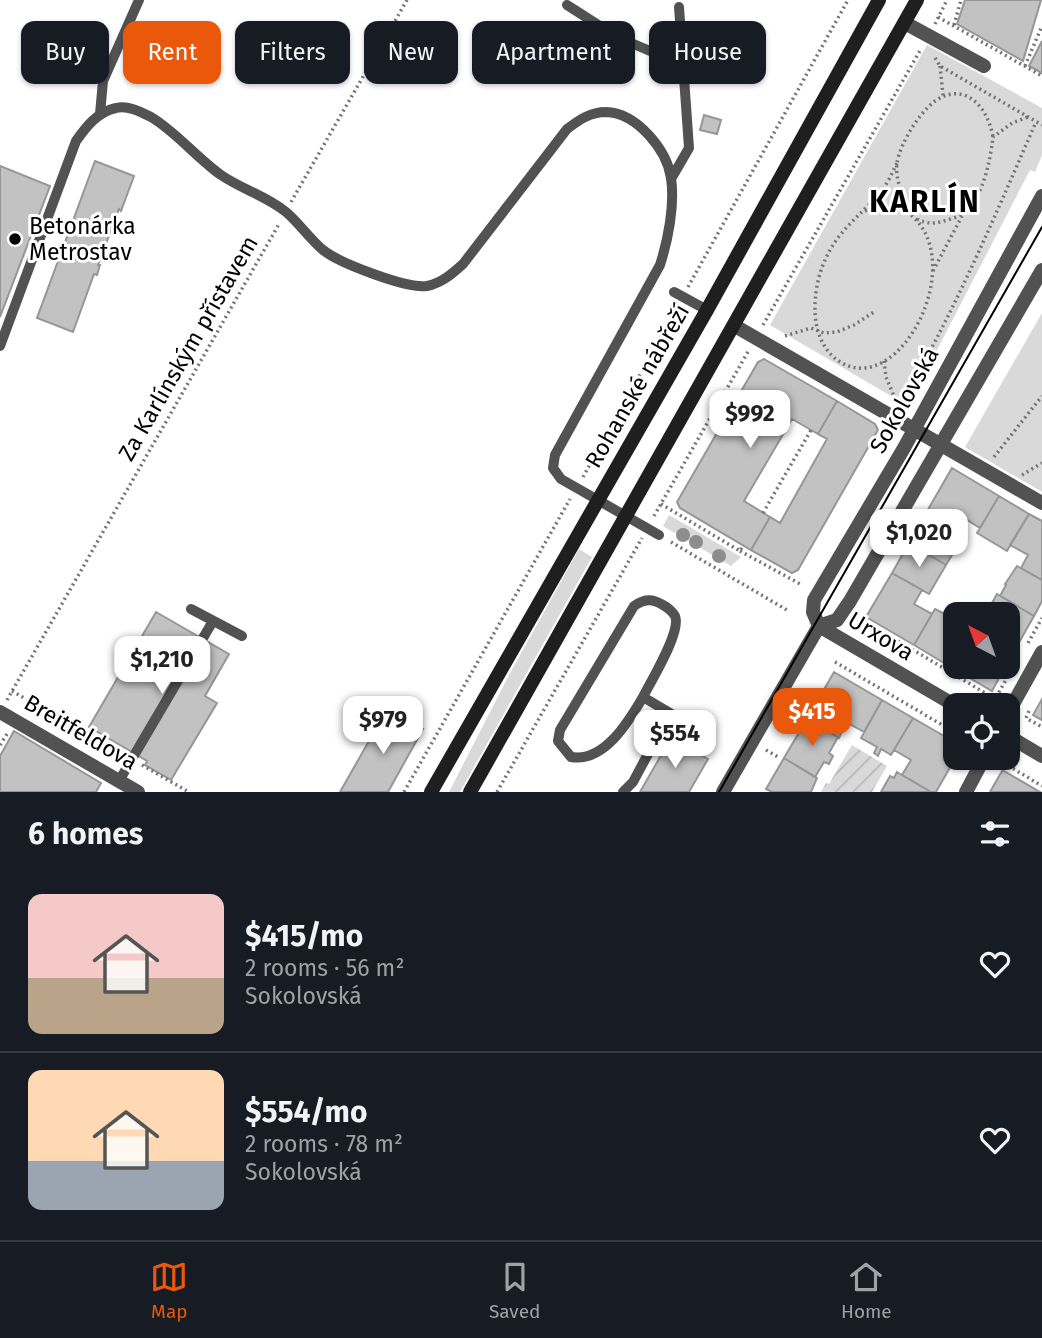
<!DOCTYPE html>
<meta charset="utf-8">
<style>
:root{--surface:#171b24;--page:#242831;--text:#f1f3f6;--muted:#9ea1a6;--line:#363941;--accent:#ea580c}
body{margin:0;font-family:"Fira Sans",sans-serif;background:var(--page);color:var(--text);height:100vh;display:flex;flex-direction:column;font-size:26px;white-space:nowrap}
*{box-sizing:border-box;margin:0}
p{font-size:23px;color:var(--muted)}
.icon{flex:none;width:38px;height:38px;fill:none;stroke:currentColor;stroke-width:2;stroke-linecap:round;stroke-linejoin:round}
.map{position:relative;height:792px;overflow:hidden}
.panel{display:flex;flex-direction:column;background:var(--surface);flex:1}
.panel>*{flex:none}
.banner{position:absolute;left:21px;top:21px;width:1001px;height:63px;display:flex;gap:14px}
.needle{width:46px;rotate:319deg}
.tools{position:absolute;left:943px;top:602px;display:grid;gap:14px}
.tools a{display:grid;place-items:center;width:77px;height:77px;border-radius:14px;background:var(--surface);box-shadow:0 2px 5px #0004;font-size:35px}
.price{position:absolute;translate:-50% -60px;padding:0 16px;border-radius:14px;background:#fff;color:#222;font-size:23px;line-height:46px;filter:drop-shadow(0 2px 4px #0008)}
.price::after{content:'';position:absolute;left:50%;top:42px;width:21px;height:16px;margin-left:-10px;background:inherit;clip-path:polygon(0 0,100% 0,50% 100%)}
.price.active{background:var(--accent);color:#fff}
ul{padding:0;list-style:none}
li{display:flex;align-items:center;gap:21px;height:175px;padding:0 28px}
li+li{border-top:2px solid var(--line)}
li span{display:grid;place-items:center;flex:none;width:196px;height:140px;border-radius:14px;color:#555}
li>.icon{margin-inline-start:auto}
span .icon{width:84px;height:84px;fill:#fffc;stroke-width:1}
li b{font-size:30px}
h2{display:flex;justify-content:space-between;align-items:center;height:84px;padding:0 28px;font-size:30px}
.chip{padding:0 24px;border-radius:14px;background:var(--surface);box-shadow:0 2px 5px #0004;font-size:24px;line-height:63px}
.chip.active{background:var(--accent);color:#fff}
.tab-bar{display:flex;justify-content:space-around;align-items:center;height:98px;border-top:2px solid var(--line);background:var(--surface);font-size:19px;color:var(--muted)}
.tab-bar a{display:grid;justify-items:center;gap:4px}
.tab-bar .active{color:var(--accent)}
.map>svg:first-child{display:block}
</style>
<div class="map">
<svg width="1042" height="792" viewBox="0 0 1042 792">
<defs>
<pattern id="garden-furrows" width="10" height="10" patternUnits="userSpaceOnUse" patternTransform="scale(1.75)"><rect width="10" height="10" fill="#d9d9d9"/><path d="M-1 1l2-2M0 10L10 0M9 11l2-2" fill="none" stroke="#b8b8b8"/></pattern>
</defs>
<rect width="100%" height="100%" fill="#fff"/>
<path fill="#d9d9d9" d="M 927,45 L 1042,108 L 1042,155 L 1035,172 L 1030,170 L 908,406 L 770,325 Z
M 1042,313 L 1042,492 L 965,447 Z
M 669,515 L 741,557 L 731,566 L 663,526 Z
M 579,549 L 592,557 L 460,792 L 449,792 L 509,675 Z"/>
<path fill="url(#garden-furrows)" d="M 852,745 L 887,766 L 872,792 L 821,792 L 826,783 L 829,784 Z"/>
<path fill="#c2c2c2" stroke="#969696" stroke-width="2" d="M 965,0 L 1041,0 L 1023,61 L 957,24 Z
M 1042,41 L 1042,73 L 1029,66 Z
M 704,115 L 721,120 L 717,134 L 700,130 Z
M 95,161 L 134,176 L 121,211 L 119,209 L 98,265 L 100,265 L 97,275 L 94,274 L 73,332 L 37,318 Z
M 0,166 L 50,186 L 0,317 Z
M 764,359 L 837,401 L 818,434 L 792,419 L 744,501 L 770,517 L 751,550 L 680,508 L 677,502 L 758,362 Z
M 837,401 L 875,424 L 878,430 L 798,570 L 792,573 L 751,550 L 770,517 L 780,523 L 827,439 L 818,434 Z
M 952,468 L 999,496 L 980,528 L 964,518 L 957,530 L 926,513 Z
M 999,496 L 1029,514 L 1007,551 L 977,533 Z
M 926,513 L 964,535 L 946,565 L 909,543 Z
M 1029,514 L 1042,521 L 1042,580 L 1021,568 L 1028,555 L 1010,545 Z
M 909,543 L 946,565 L 929,594 L 892,573 Z
M 1017,566 L 1042,580 L 1042,601 L 1034,616 L 1000,596 L 1006,585 L 1005,584 Z
M 892,573 L 922,590 L 914,604 L 932,614 L 914,645 L 866,617 Z
M 997,594 L 1034,616 L 1017,646 L 1008,641 L 1008,614 L 986,614 Z
M 935,609 L 956,620 L 956,643 L 944,663 L 914,645 Z
M 156,612 L 229,654 L 205,696 L 217,703 L 171,780 L 145,765 L 147,761 L 89,727 Z
M 1008,641 L 1017,646 L 1008,662 Z
M 956,643 L 956,667 L 1005,667 L 992,691 L 944,663 Z
M 834,672 L 882,700 L 864,732 L 846,722 L 839,738 L 807,719 Z
M 1042,699 L 1042,720 L 1033,715 Z
M 882,700 L 913,718 L 891,755 L 881,749 L 878,756 L 874,753 L 877,747 L 861,738 Z
M 386,711 L 423,729 L 388,792 L 340,792 Z
M 913,718 L 956,743 L 956,757 L 936,792 L 931,792 L 902,775 L 911,760 L 894,750 Z
M 807,719 L 838,737 L 829,753 L 833,756 L 829,764 L 824,762 L 815,777 L 784,758 Z
M 14,731 L 101,783 L 96,792 L 0,792 L 0,756 Z
M 671,738 L 708,759 L 689,792 L 640,792 Z
M 784,758 L 817,778 L 811,792 L 772,792 L 766,789 Z
M 1002,771 L 1004,771 L 1040,792 L 990,792 Z
M 897,772 L 902,775 L 931,792 L 881,792 L 890,776 L 894,778 Z"/>
<g fill="none" stroke-linecap="round" stroke-linejoin="round">
<path stroke="#747474" stroke-width="3.5" stroke-dasharray="2 3.5" stroke-linecap="butt" d="M 938,17 L 1042,76
M 935,24 L 947,0
M 954,25 L 961,0
M 935,58 L 940,66 L 1042,125
M 940,66 L 943,95
M 1025,66 L 1042,26
M 291,202 L 407,0
M 865,211 C 880,204 898,203 910,214 C 969,262 901,396 842,363 C 824,353 816,333 815,313 C 814,280 825,250 848,226 C 859,214 871,204 881,191 C 888,183 892,173 897,163
M 912,214 C 903,200 895,179 897,163 C 900,143 923,105 942,97 C 971,84 989,113 993,137
M 917,219 C 927,224 934,224 944,221 C 950,219 960,217 964,213 C 984,195 990,161 993,137 L 1012,123 L 1028,117
M 933,271 L 962,216
M 688,287 L 848,0
M 763,325 L 921,49
M 785,336 L 811,328 L 824,333 L 837,332 L 854,325 L 874,312
M 884,361 L 886,377 L 896,401
M 900,404 C 954,314 994,218 1036,122
M 994,457 L 1042,396
M 1022,475 L 1042,463
M 583,477 L 678,306
M 661,504 L 740,551 L 743,545
M 763,513 L 811,430
M 654,516 L 749,350
M 671,542 L 787,610
M 740,551 L 802,585
M 860,618 L 995,699 L 1006,680
M 1028,643 L 1042,618
M 835,662 L 956,733
M 12,691 L 120,753
M 7,700 L 279,224
M 1029,711 L 1026,718 L 1042,727
M 0,745 L 7,734
M 766,750 L 778,757
M 999,760 L 1042,786
M 142,765 L 189,792
M 404,792 L 570,499
M 497,792 L 642,538"/>
<path stroke="#525252" stroke-width="10" d="M 567,5 L 617,37 L 683,65
M 100,114 L 103,81 L 139,0
M 671,179 L 689,148 L 679,7
M 674,292 L 707,310
M 0,346 L 76,141 C 86,127 97,112 116,108 C 128,105 141,112 151,117 C 175,131 197,158 221,175 C 241,189 267,196 286,212 C 299,223 309,238 323,250 C 339,263 407,289 427,286 C 442,283 453,273 463,264 L 567,129 C 579,120 590,112 606,112 C 637,113 667,150 671,178 C 675,205 668,240 660,265 L 555,455 L 553,468 L 561,479 L 659,535
M 191,609 L 242,636
M 643,697 C 651,681 682,631 675,616 C 673,612 667,607 663,605 C 652,598 644,599 634,606 L 560,730 L 558,741 L 571,757 C 604,763 629,721 643,697 L 670,713
M 119,781 L 213,621
M 623,792 L 633,782 L 670,713 L 699,730"/>
<path stroke="#525252" stroke-width="14" d="M 905,23 L 984,66
M 735,326 L 1042,503
M 819,626 L 813,612 L 814,600 L 904,448 L 1042,196
M 819,626 L 956,706
M 0,712 L 138,792
M 1008,713 L 1042,652
M 1008,736 L 1042,756
M 723,792 L 819,626 L 837,620 L 850,601 L 1042,270
M 966,792 L 984,758"/>
<path stroke="#1f1f1f" stroke-width="14" d="M 431,792 L 707,310 L 879,0
M 470,792 L 917,0"/>
<path stroke="#000" stroke-width="2" d="M 719,792 L 1042,227"/>
</g>
<g fill="#8d8d8d">
<circle cx="683" cy="535" r="7"/>
<circle cx="696" cy="542" r="7"/>
<circle cx="719" cy="556" r="7"/>
</g>
<circle fill="#000" stroke="#fff" stroke-width="2.5" cx="15" cy="239" r="7"/>
<g text-anchor="middle" stroke-width="6" stroke-linejoin="round" paint-order="stroke">
<g font-size="23" fill="#000" stroke="#fff" text-anchor="start">
<text x="29" y="234">Betonárka<tspan x="29" dy="26">Metrostav</tspan></text>
</g>
<g font-size="23" fill="#000" stroke="#fff">
<text transform="translate(188 348) rotate(-60)" y="8">Za Karlínským přístavem</text>
<text transform="translate(637 386) rotate(-60)" y="8">Rohanské nábřeží</text>
<text transform="translate(904 400) rotate(-61)" y="8">Sokolovská</text>
<text transform="translate(881 636) rotate(31)" y="8">Urxova</text>
<text transform="translate(81 732) rotate(30)" y="8">Breitfeldova</text>
</g>
<g font-size="30" font-weight="bold" letter-spacing="2" fill="#000" stroke="#fff">
<text x="925" y="212">KARLÍN</text>
</g>
</g>
</svg>
<div class="tools">
<a><svg class="needle" viewBox="-14 -14 28 28"><path d="M0-13l5 13h-10z" fill="#e53935"/><path d="M0 13l5-13h-10z" fill="#9ea1a6"/></svg></a>
<a><svg class="icon" aria-label="locate" viewBox="0 0 24 24"><circle cx="12" cy="12" r="6"/><path d="M12 2v4M12 18v4M2 12h4M18 12h4"/></svg></a>
</div>
<b class="price" style="left:750px;top:450px">$992</b>
<b class="price" style="left:919px;top:569px">$1,020</b>
<b class="price" style="left:162px;top:696px">$1,210</b>
<b class="price active" style="left:812px;top:748px">$415</b>
<b class="price" style="left:383px;top:756px">$979</b>
<b class="price" style="left:675px;top:770px">$554</b>
<div class="banner">
<a class="chip">Buy</a>
<a class="chip active">Rent</a>
<a class="chip">Filters</a>
<a class="chip">New</a>
<a class="chip">Apartment</a>
<a class="chip">House</a>
</div>
</div>
<section class="panel">
<h2>6 homes<svg class="icon" aria-label="filters" viewBox="0 0 24 24"><path d="M4 7h16M4 17h16"/><circle cx="9" cy="7" r="2"/><circle cx="15" cy="17" r="2"/></svg></h2>
<ul>
<li><span style="background:linear-gradient(#f6c9c9 60%,#b9a48a 0)"><svg class="icon" aria-label="home" viewBox="0 0 24 24"><path d="M3 11l9-7 9 7M6 9v11h12V9"/></svg></span><div><b>$415/mo</b><p>2 rooms · 56 m²</p><p>Sokolovská</p></div><svg class="icon" aria-label="heart" viewBox="0 0 24 24"><path d="M12 20l-8-8c-3-5 5-10 8-4 3-6 11-1 8 4z"/></svg></li>
<li><span style="background:linear-gradient(#ffd9b3 65%,#9aa5b1 0)"><svg class="icon" aria-label="home" viewBox="0 0 24 24"><path d="M3 11l9-7 9 7M6 9v11h12V9"/></svg></span><div><b>$554/mo</b><p>2 rooms · 78 m²</p><p>Sokolovská</p></div><svg class="icon" aria-label="heart" viewBox="0 0 24 24"><path d="M12 20l-8-8c-3-5 5-10 8-4 3-6 11-1 8 4z"/></svg></li>
</ul>
</section>
<nav class="tab-bar">
<a class="active"><svg class="icon" aria-label="map" viewBox="0 0 24 24"><path d="M3 6l6-2 6 2 6-2v14l-6 2-6-2-6 2zM9 4v14M15 6v14"/></svg>Map</a>
<a><svg class="icon" aria-label="saved" viewBox="0 0 24 24"><path d="M7 4h10v16l-5-4-5 4z"/></svg>Saved</a>
<a><svg class="icon" aria-label="home" viewBox="0 0 24 24"><path d="M3 11l9-7 9 7M6 9v11h12V9"/></svg>Home</a>
</nav>
